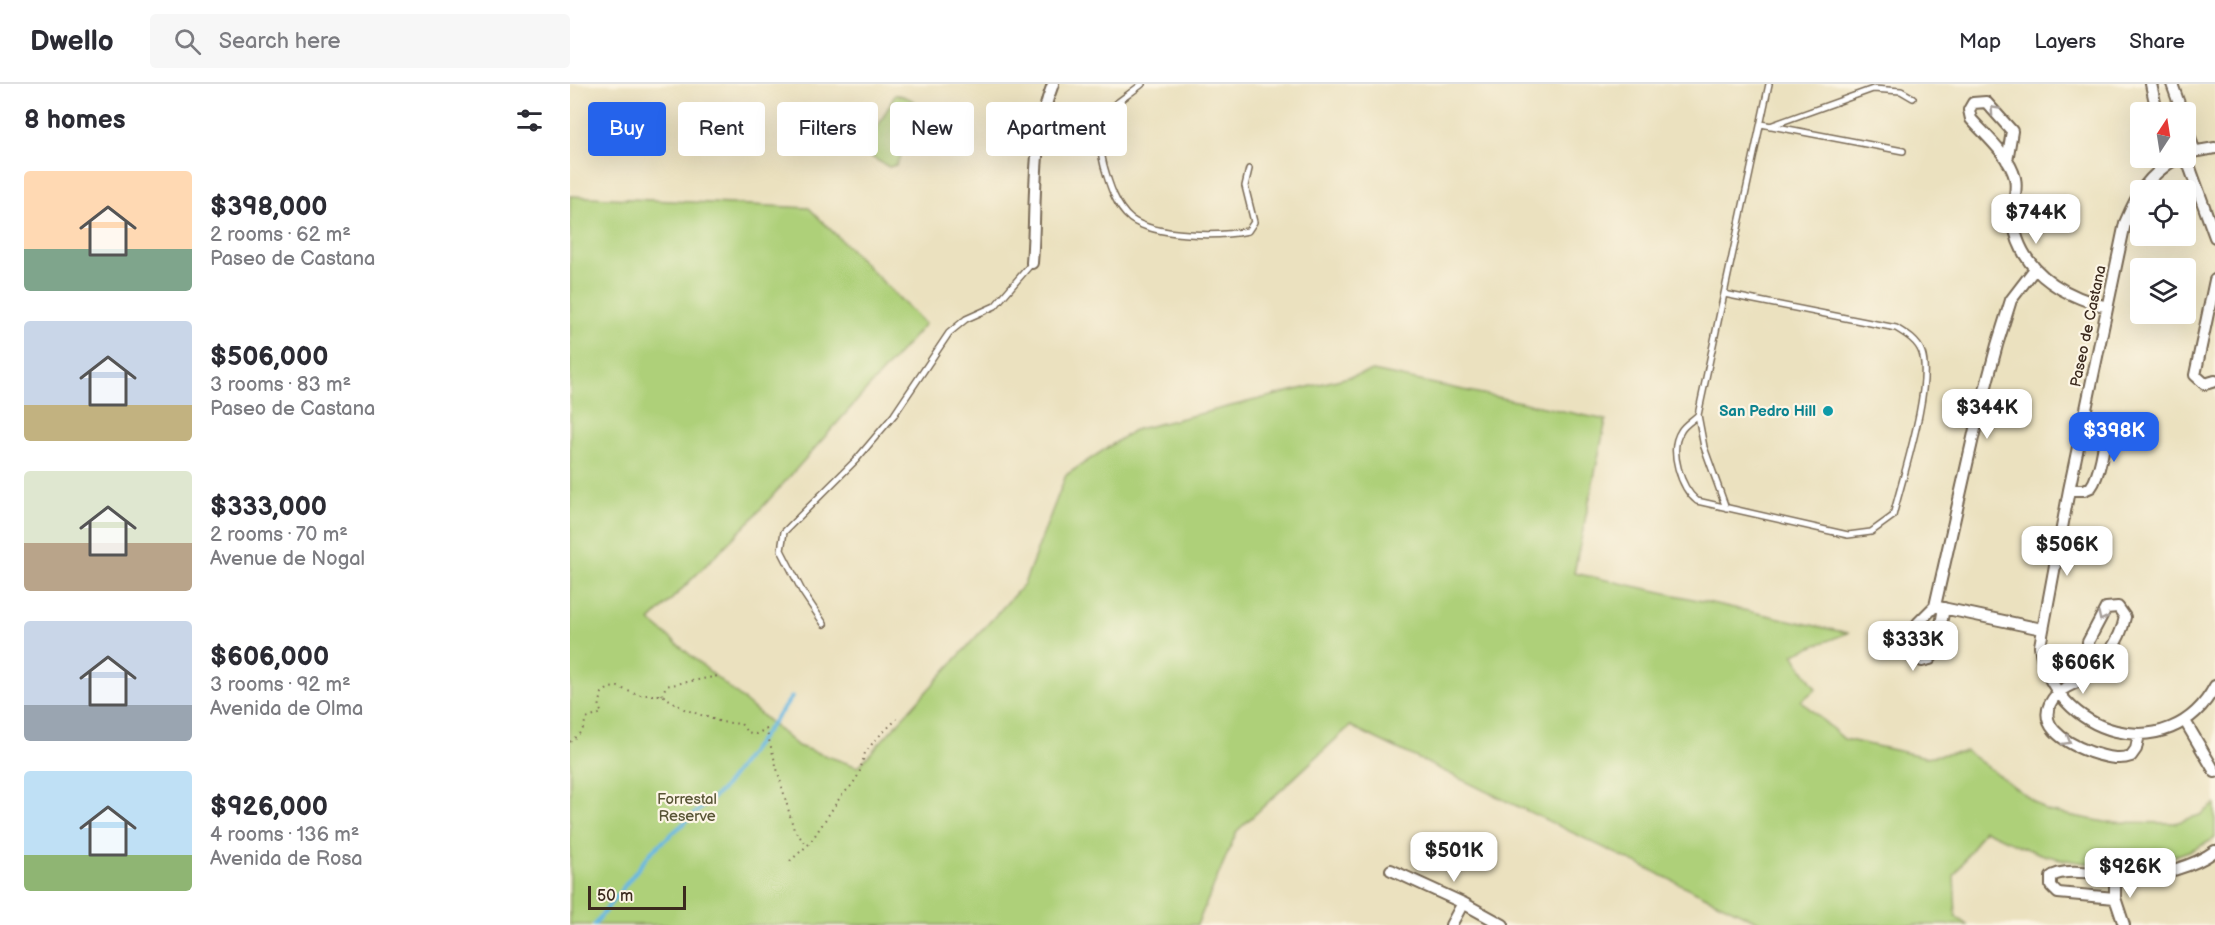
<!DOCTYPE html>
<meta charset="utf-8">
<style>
:root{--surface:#fff;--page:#f7f7f7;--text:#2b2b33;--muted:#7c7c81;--line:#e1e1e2;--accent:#2563eb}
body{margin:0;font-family:"Balsamiq Sans",sans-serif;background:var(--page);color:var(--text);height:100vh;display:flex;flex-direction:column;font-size:22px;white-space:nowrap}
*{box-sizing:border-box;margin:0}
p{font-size:20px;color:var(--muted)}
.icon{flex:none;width:33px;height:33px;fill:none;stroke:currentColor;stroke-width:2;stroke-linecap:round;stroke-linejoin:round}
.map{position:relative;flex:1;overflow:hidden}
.details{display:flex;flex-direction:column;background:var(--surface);width:570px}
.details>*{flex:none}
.hud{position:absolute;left:18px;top:18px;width:570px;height:54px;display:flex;gap:12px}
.needle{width:39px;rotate:12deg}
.tools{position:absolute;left:1560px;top:18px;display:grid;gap:12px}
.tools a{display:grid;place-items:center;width:66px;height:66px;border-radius:6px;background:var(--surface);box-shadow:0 6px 24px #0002;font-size:30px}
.scale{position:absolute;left:18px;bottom:15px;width:98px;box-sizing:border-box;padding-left:6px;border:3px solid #3b2a1e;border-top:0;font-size:16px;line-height:21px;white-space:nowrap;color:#3b2a1e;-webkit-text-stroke:4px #fcf5e5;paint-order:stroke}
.price{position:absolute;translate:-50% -51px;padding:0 14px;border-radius:12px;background:#fff;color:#222;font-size:20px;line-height:39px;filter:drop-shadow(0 2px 3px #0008)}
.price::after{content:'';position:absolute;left:50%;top:36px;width:18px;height:14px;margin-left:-9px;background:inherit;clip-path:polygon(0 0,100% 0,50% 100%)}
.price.active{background:var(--accent);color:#fff}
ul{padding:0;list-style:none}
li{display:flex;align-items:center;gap:18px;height:150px;padding:0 24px}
li span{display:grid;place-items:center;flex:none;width:168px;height:120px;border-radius:6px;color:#555}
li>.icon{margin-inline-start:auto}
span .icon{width:72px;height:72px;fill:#fffc;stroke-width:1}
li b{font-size:26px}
h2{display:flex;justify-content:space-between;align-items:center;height:72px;padding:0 24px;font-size:26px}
.tag{padding:0 21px;border-radius:6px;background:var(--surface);box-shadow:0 6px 24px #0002;font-size:21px;line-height:54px}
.tag.active{background:var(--accent);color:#fff}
header{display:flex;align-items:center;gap:36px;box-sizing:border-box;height:84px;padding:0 30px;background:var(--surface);border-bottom:2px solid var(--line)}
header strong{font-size:28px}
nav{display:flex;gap:33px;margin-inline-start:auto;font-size:21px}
.search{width:420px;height:54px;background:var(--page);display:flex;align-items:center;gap:15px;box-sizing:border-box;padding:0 21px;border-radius:6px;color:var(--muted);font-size:22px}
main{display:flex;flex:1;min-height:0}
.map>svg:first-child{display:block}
</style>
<header>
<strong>Dwello</strong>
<div class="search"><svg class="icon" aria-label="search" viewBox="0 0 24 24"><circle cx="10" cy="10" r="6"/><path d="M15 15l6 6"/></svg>Search here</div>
<nav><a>Map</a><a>Layers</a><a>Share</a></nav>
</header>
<main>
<section class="details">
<h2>8 homes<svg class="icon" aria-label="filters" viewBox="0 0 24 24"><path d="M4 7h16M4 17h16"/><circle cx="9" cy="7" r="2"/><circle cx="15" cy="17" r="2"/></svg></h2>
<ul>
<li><span style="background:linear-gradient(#ffd9b3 65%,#7fa58c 0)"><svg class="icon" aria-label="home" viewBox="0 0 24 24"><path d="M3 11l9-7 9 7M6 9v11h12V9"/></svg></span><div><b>$398,000</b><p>2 rooms · 62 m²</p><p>Paseo de Castana</p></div></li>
<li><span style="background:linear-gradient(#c9d6e8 70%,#c2b280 0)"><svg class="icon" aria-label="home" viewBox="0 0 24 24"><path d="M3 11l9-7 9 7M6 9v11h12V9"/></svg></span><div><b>$506,000</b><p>3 rooms · 83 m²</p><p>Paseo de Castana</p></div></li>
<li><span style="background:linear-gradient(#dfe7d0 60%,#b9a48a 0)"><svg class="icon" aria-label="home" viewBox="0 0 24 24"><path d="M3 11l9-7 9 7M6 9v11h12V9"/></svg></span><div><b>$333,000</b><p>2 rooms · 70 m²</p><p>Avenue de Nogal</p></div></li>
<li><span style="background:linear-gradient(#c9d6e8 70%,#9aa5b1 0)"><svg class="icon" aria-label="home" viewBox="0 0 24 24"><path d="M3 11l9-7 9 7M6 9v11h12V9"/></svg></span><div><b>$606,000</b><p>3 rooms · 92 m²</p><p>Avenida de Olma</p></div></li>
<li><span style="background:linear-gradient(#bfe0f5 70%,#8fb573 0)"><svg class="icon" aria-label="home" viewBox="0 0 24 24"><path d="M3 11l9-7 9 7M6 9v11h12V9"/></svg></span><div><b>$926,000</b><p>4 rooms · 136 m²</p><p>Avenida de Rosa</p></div></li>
</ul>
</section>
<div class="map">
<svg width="1645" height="841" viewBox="0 0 1645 841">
<rect width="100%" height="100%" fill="#fcf5e5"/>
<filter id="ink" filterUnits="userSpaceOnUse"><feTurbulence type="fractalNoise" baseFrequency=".0167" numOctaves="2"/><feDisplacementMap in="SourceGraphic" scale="12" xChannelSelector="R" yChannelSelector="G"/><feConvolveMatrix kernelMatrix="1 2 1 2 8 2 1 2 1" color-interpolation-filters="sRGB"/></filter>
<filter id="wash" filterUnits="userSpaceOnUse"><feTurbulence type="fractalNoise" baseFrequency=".008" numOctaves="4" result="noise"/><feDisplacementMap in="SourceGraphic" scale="24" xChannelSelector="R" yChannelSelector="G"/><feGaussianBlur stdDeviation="1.35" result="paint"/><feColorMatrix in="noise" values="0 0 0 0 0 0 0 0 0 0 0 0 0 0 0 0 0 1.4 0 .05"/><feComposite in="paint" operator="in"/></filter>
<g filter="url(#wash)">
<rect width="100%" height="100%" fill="#ebe1bf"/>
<path fill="#aed079" stroke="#747d4c" stroke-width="1.5" d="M 325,11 C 334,10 350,19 354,27 L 326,81 L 319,83 L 296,70 L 297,63 Z
M 0,112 L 239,124 L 355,240 L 181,436 L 80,537 L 228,662 L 288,683 L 454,500 L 496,391 L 564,346 L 803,287 L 1036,336 L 1004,489 L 1278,549 L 1223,570 L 1246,605 L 1231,617 L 1274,655 L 1356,673 L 1396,667 L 1477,727 L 1535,738 L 1605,739 L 1630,731 L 1645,720 L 1645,754 C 1597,784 1528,786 1474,771 C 1454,765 1434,754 1414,746 L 1384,792 L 1386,833 L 1397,841 L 1195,841 L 780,642 L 667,747 L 627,841 L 0,841 Z"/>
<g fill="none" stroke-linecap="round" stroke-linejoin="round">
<path stroke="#67b8e2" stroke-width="4" d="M 24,841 L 81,768 L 152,706 L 222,613"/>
</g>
</g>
<g filter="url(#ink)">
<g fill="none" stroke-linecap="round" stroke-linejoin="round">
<g stroke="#796a56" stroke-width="8">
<path id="lane" d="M 572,0 C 565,6 539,24 536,28 C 527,44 530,66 534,82 C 539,100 546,123 561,135 C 586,153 649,153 678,147 L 684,138 L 675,102 L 679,85
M 1191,40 L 1333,67
M 1200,42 L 1303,5 L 1331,7 L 1343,14
M 1128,331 C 1123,336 1114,341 1111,347 C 1098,366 1111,404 1127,417 L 1278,451 L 1301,448 L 1323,432 C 1332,395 1363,302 1352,269 C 1348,257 1336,250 1326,244 L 1154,210
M 1156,424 L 1134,363 L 1128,331 L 1199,0
M 254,540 L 232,507 L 211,466 L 214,448 L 286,376 L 324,331 L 379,249 L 396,235 L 425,222 L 462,179"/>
</g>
<g stroke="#796a56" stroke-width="14">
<path id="street" d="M 1581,0 L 1587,28
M 1602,0 L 1612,28
M 1616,40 L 1624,66
M 1616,69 L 1645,64
M 1616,73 L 1645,153
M 1607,74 C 1578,92 1568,108 1555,139 L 1499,406 L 1470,562 C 1482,651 1601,686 1645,602
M 1437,77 L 1442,47 L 1416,18 L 1403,19 L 1399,26 L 1401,35 C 1416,52 1439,71 1445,94 C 1448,107 1442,122 1443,135 C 1449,187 1491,211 1537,223
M 462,179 C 467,118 460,58 483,0
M 1645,196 L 1625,291 L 1635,300 L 1645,297
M 1499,406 L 1514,406 L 1521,403 C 1528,394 1538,356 1532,347 C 1529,340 1520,335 1514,331
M 1365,522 L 1407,336 L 1427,261 L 1441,216 L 1464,186
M 1365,522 L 1348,539 L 1343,568 L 1352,577 L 1360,575 L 1366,567 L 1374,524
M 1368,523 L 1472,545
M 1522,587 L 1518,558 L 1536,524 L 1548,523 L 1555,533 C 1550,559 1532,581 1511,596 C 1504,600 1492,604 1487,610 C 1460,639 1496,659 1520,668 C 1533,672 1548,677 1561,672 L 1566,665 L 1569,650
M 1615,637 L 1645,688
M 821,786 L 893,819 L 933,841
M 1545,792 L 1545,814 L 1554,841
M 1545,814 L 1488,809 L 1481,802 L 1481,793 C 1494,781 1543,793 1562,792 C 1589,792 1623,783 1645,767
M 881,841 L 893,819"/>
</g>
<path stroke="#796a56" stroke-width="2" stroke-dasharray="1.5 4.5" stroke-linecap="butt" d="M 92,611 L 96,602 L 148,592
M 0,658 L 12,647 L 16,635 L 32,629 L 29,624 L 32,609 L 39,604 L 48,603 L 68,611 L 92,611 L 114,625 L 151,638 L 171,640 L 177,648 L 186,650 L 196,645 L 224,746 L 236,760
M 220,777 L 240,759 L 271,712 L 282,701 L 289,690 L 295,669 L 305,656 L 327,635"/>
<use href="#lane" stroke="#fff" stroke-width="5"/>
<use href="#street" stroke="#fff" stroke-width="10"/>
</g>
<defs><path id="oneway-chevron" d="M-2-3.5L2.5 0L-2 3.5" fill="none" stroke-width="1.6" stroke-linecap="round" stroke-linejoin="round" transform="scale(1.5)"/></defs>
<g stroke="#a79f9a">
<use href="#oneway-chevron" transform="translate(1424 26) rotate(-133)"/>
<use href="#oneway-chevron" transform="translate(1532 533) rotate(116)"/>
<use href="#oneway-chevron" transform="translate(1497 657) rotate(31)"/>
</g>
</g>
<circle fill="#0f9aa8" stroke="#fcf5e5" stroke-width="2" cx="1258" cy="327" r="6"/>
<g text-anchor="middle" stroke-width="4.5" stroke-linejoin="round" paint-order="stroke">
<g font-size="15" fill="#3b2a1e" stroke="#fcf5e5">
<text transform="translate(1518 242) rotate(-78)" y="5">Paseo de Castana</text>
</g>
<g font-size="15" font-weight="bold" fill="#0d838f" stroke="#fcf5e5" text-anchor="end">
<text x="1246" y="332">San Pedro Hill</text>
</g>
<g font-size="15" fill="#585435" stroke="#fcf5e5">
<text x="117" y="720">Forrestal<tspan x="117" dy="17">Reserve</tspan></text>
</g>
</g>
</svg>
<div class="tools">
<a><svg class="needle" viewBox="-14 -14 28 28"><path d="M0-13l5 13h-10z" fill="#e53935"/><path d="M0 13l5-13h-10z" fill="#7c7c81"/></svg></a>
<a><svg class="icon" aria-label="locate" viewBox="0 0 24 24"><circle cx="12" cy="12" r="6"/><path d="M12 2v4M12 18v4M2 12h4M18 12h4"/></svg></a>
<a><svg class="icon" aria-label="layers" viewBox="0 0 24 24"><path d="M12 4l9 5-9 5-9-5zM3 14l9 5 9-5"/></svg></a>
</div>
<div class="scale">50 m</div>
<b class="price" style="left:1466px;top:161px">$744K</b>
<b class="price" style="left:1417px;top:356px">$344K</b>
<b class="price active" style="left:1544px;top:379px">$398K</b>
<b class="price" style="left:1497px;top:493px">$506K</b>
<b class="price" style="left:1343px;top:588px">$333K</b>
<b class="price" style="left:1513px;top:611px">$606K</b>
<b class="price" style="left:884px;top:799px">$501K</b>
<b class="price" style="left:1560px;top:815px">$926K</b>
<div class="hud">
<a class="tag active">Buy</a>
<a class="tag">Rent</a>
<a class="tag">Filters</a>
<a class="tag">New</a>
<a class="tag">Apartment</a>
</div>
</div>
</main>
